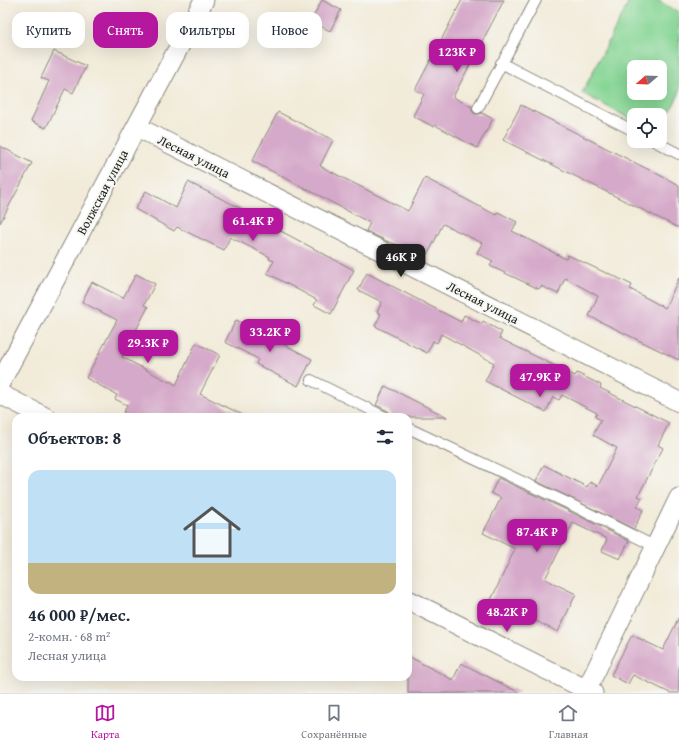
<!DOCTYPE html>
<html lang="ru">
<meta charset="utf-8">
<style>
:root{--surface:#fff;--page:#f6f6f7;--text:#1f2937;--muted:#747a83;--line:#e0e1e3;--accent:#b5179e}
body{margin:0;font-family:"Gentium Book Plus",serif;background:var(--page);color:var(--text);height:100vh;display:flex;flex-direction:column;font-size:15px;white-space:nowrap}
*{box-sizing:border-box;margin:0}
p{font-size:13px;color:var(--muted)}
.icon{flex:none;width:22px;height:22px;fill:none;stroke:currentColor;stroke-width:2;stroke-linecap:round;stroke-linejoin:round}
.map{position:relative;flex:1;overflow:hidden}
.side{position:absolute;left:12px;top:413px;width:400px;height:268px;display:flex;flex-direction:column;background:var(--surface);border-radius:12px;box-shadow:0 4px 16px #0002}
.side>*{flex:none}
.guide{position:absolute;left:12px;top:12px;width:400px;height:36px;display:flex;gap:8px}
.needle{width:26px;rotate:251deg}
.buttons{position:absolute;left:627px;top:60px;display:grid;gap:8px}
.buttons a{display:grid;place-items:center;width:40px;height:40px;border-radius:8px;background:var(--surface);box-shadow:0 4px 16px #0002;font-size:20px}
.price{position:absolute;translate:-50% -34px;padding:0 9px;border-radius:8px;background:var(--accent);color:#fff;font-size:13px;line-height:26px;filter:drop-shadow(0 1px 2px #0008)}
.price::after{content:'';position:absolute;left:50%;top:24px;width:12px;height:9px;margin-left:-6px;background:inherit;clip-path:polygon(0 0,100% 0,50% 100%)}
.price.current{background:#222;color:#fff}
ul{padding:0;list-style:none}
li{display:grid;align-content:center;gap:8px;height:212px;padding:0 16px}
li span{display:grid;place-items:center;height:124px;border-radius:12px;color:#555}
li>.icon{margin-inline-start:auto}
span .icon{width:72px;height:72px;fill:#fffc;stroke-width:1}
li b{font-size:17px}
h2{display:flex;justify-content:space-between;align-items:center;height:48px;padding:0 16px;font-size:17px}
.tag{padding:0 14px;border-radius:12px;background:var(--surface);box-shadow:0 4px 16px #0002;font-size:14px;line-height:36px}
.tag.current{background:var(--accent);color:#fff}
.tabs{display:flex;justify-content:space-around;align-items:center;height:56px;border-top:1px solid var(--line);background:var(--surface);font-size:11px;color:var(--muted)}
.tabs a{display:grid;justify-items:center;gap:2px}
.tabs .current{color:var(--accent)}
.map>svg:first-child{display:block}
</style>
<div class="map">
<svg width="679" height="693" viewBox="0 0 679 693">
<rect width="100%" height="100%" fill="#f6f6f2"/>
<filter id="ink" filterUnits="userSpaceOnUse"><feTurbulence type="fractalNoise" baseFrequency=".025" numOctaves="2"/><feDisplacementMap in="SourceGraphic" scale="8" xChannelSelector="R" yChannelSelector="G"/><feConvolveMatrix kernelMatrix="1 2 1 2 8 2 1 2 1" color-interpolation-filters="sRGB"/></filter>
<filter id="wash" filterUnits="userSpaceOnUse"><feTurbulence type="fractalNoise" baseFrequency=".012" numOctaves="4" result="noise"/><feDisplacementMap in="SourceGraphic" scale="16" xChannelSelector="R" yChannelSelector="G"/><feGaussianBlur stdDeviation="0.9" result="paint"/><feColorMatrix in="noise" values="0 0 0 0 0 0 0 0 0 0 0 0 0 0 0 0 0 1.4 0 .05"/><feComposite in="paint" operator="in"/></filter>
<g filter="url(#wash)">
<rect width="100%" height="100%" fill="#f2ebd9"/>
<path fill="#86d594" stroke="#517858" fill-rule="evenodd" d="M 630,0 L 657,0 L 679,12 L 679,94 L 660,131 L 660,115 L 634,115 L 634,121 L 582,93 ZM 634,67 L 660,67 L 660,93 L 634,93 Z"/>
<g id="blocks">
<path fill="#d5a9c9" d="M 322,0 L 341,10 L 330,31 L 311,21 Z
M 462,0 L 504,0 L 453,97 L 472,107 L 472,111 L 475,114 L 479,114 L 482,113 L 493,119 L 477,148 L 435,125 L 434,127 L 413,116 L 424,94 L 415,90 Z
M 54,51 L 86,66 L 73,93 L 65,89 L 46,128 L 31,121 L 49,81 L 41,78 Z
M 521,105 L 679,185 L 679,228 L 503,140 Z
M 278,112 L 333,140 L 320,166 L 408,211 L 425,178 L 496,215 L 498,212 L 517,222 L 512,231 L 566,259 L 568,255 L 608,274 L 608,273 L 632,285 L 630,289 L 665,308 L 679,278 L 679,360 L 589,316 L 598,296 L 565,278 L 558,294 L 541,286 L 539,289 L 490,266 L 493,261 L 477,253 L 482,243 L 443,224 L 428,254 L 389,242 L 366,231 L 370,223 L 329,201 L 318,195 L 252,161 Z
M 0,146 L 32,163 L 0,223 Z
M 188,182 L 278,227 L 277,229 L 354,270 L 331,314 L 314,305 L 317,300 L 267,273 L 274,261 L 269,259 L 270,257 L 230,237 L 224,250 L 177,227 L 174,231 L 135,209 L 146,191 L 176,208 Z
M 367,273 L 461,322 L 464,315 L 482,324 L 483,321 L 502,332 L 499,338 L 575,376 L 577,373 L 601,385 L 600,388 L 669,423 L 658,445 L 663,448 L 638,496 L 642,498 L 637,507 L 643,510 L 634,529 L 536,481 L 544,465 L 587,487 L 590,482 L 598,486 L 617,448 L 593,435 L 601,420 L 595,417 L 597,413 L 562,395 L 559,400 L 553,397 L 546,412 L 485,381 L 494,363 L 441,334 L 437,343 L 433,341 L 427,353 L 375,326 L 381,314 L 377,312 L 382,302 L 358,290 Z
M 136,274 L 155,284 L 144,305 L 148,307 L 122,357 L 169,382 L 170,381 L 176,385 L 196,343 L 220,355 L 200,394 L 247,417 L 122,417 L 127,405 L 115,399 L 117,395 L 86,378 L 117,320 L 82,302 L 92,282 L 123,298 Z
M 236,320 L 312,359 L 298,386 L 256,364 L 258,359 L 225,342 Z
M 385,386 L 447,417 L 391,417 L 391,414 L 388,411 L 376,405 Z
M 498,478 L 571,512 L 629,541 L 620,559 L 602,551 L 607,539 L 573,523 L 545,579 L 576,594 L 558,632 L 526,616 L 525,617 L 491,600 L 515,549 L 483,533 L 501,498 L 491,493 Z
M 679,617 L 679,693 L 670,693 L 633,675 L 628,684 L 611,675 L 632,635 L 663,650 Z
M 408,656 L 453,680 L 461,663 L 520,693 L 408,693 Z"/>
</g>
</g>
<g filter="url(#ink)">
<use href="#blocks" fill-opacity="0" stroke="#87847a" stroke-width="1"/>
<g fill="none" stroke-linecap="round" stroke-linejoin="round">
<g stroke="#87847a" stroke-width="12">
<path id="service" d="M 501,63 L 634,131
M 478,108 L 536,0
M 654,141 L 679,154
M 311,380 L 385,417
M 408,428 L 574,506 L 656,547"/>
</g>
<g stroke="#87847a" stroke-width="21">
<path id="minor" d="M 137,127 L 679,402
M 0,383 L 204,0
M 0,394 L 45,417
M 408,600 L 593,693
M 585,693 L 679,498"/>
</g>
<use href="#service" stroke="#fff" stroke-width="10"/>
<use href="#minor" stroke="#fff" stroke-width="19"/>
</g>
</g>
<g text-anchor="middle" stroke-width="4" stroke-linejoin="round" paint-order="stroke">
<g font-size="13" fill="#1c1c1c" stroke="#f6f6f2">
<text transform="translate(194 156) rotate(27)" y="5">Лесная улица</text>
<text transform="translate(102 192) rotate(-62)" y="5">Волжская улица</text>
<text transform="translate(483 302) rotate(27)" y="5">Лесная улица</text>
</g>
</g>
</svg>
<div class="buttons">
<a><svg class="needle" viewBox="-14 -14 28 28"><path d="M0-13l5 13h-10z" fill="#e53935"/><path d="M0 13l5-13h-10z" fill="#747a83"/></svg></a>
<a><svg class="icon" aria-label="locate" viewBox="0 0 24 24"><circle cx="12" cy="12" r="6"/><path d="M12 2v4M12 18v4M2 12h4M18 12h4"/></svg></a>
</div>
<b class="price" style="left:457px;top:73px">123K ₽</b>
<b class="price" style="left:253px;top:242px">61.4K ₽</b>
<b class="price current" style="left:401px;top:278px">46K ₽</b>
<b class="price" style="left:270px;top:353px">33.2K ₽</b>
<b class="price" style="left:148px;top:364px">29.3K ₽</b>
<b class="price" style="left:540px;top:398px">47.9K ₽</b>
<b class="price" style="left:537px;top:553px">87.4K ₽</b>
<b class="price" style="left:507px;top:633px">48.2K ₽</b>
<div class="guide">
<a class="tag">Купить</a>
<a class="tag current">Снять</a>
<a class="tag">Фильтры</a>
<a class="tag">Новое</a>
</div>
<section class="side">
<h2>Объектов: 8<svg class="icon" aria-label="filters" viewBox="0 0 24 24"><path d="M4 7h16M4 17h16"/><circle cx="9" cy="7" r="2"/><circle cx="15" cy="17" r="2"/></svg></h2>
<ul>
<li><span style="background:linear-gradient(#bfe0f5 75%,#c2b280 0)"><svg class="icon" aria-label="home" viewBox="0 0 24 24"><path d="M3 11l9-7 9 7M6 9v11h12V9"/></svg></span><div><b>46 000 ₽/мес.</b><p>2-комн. · 68 m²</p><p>Лесная улица</p></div></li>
</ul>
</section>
</div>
<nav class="tabs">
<a class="current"><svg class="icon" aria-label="map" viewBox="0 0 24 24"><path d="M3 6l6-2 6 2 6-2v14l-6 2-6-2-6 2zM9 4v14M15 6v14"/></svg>Карта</a>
<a><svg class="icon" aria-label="saved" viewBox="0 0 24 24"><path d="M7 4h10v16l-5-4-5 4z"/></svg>Сохранённые</a>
<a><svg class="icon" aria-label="home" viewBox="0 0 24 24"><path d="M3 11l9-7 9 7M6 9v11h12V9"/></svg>Главная</a>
</nav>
